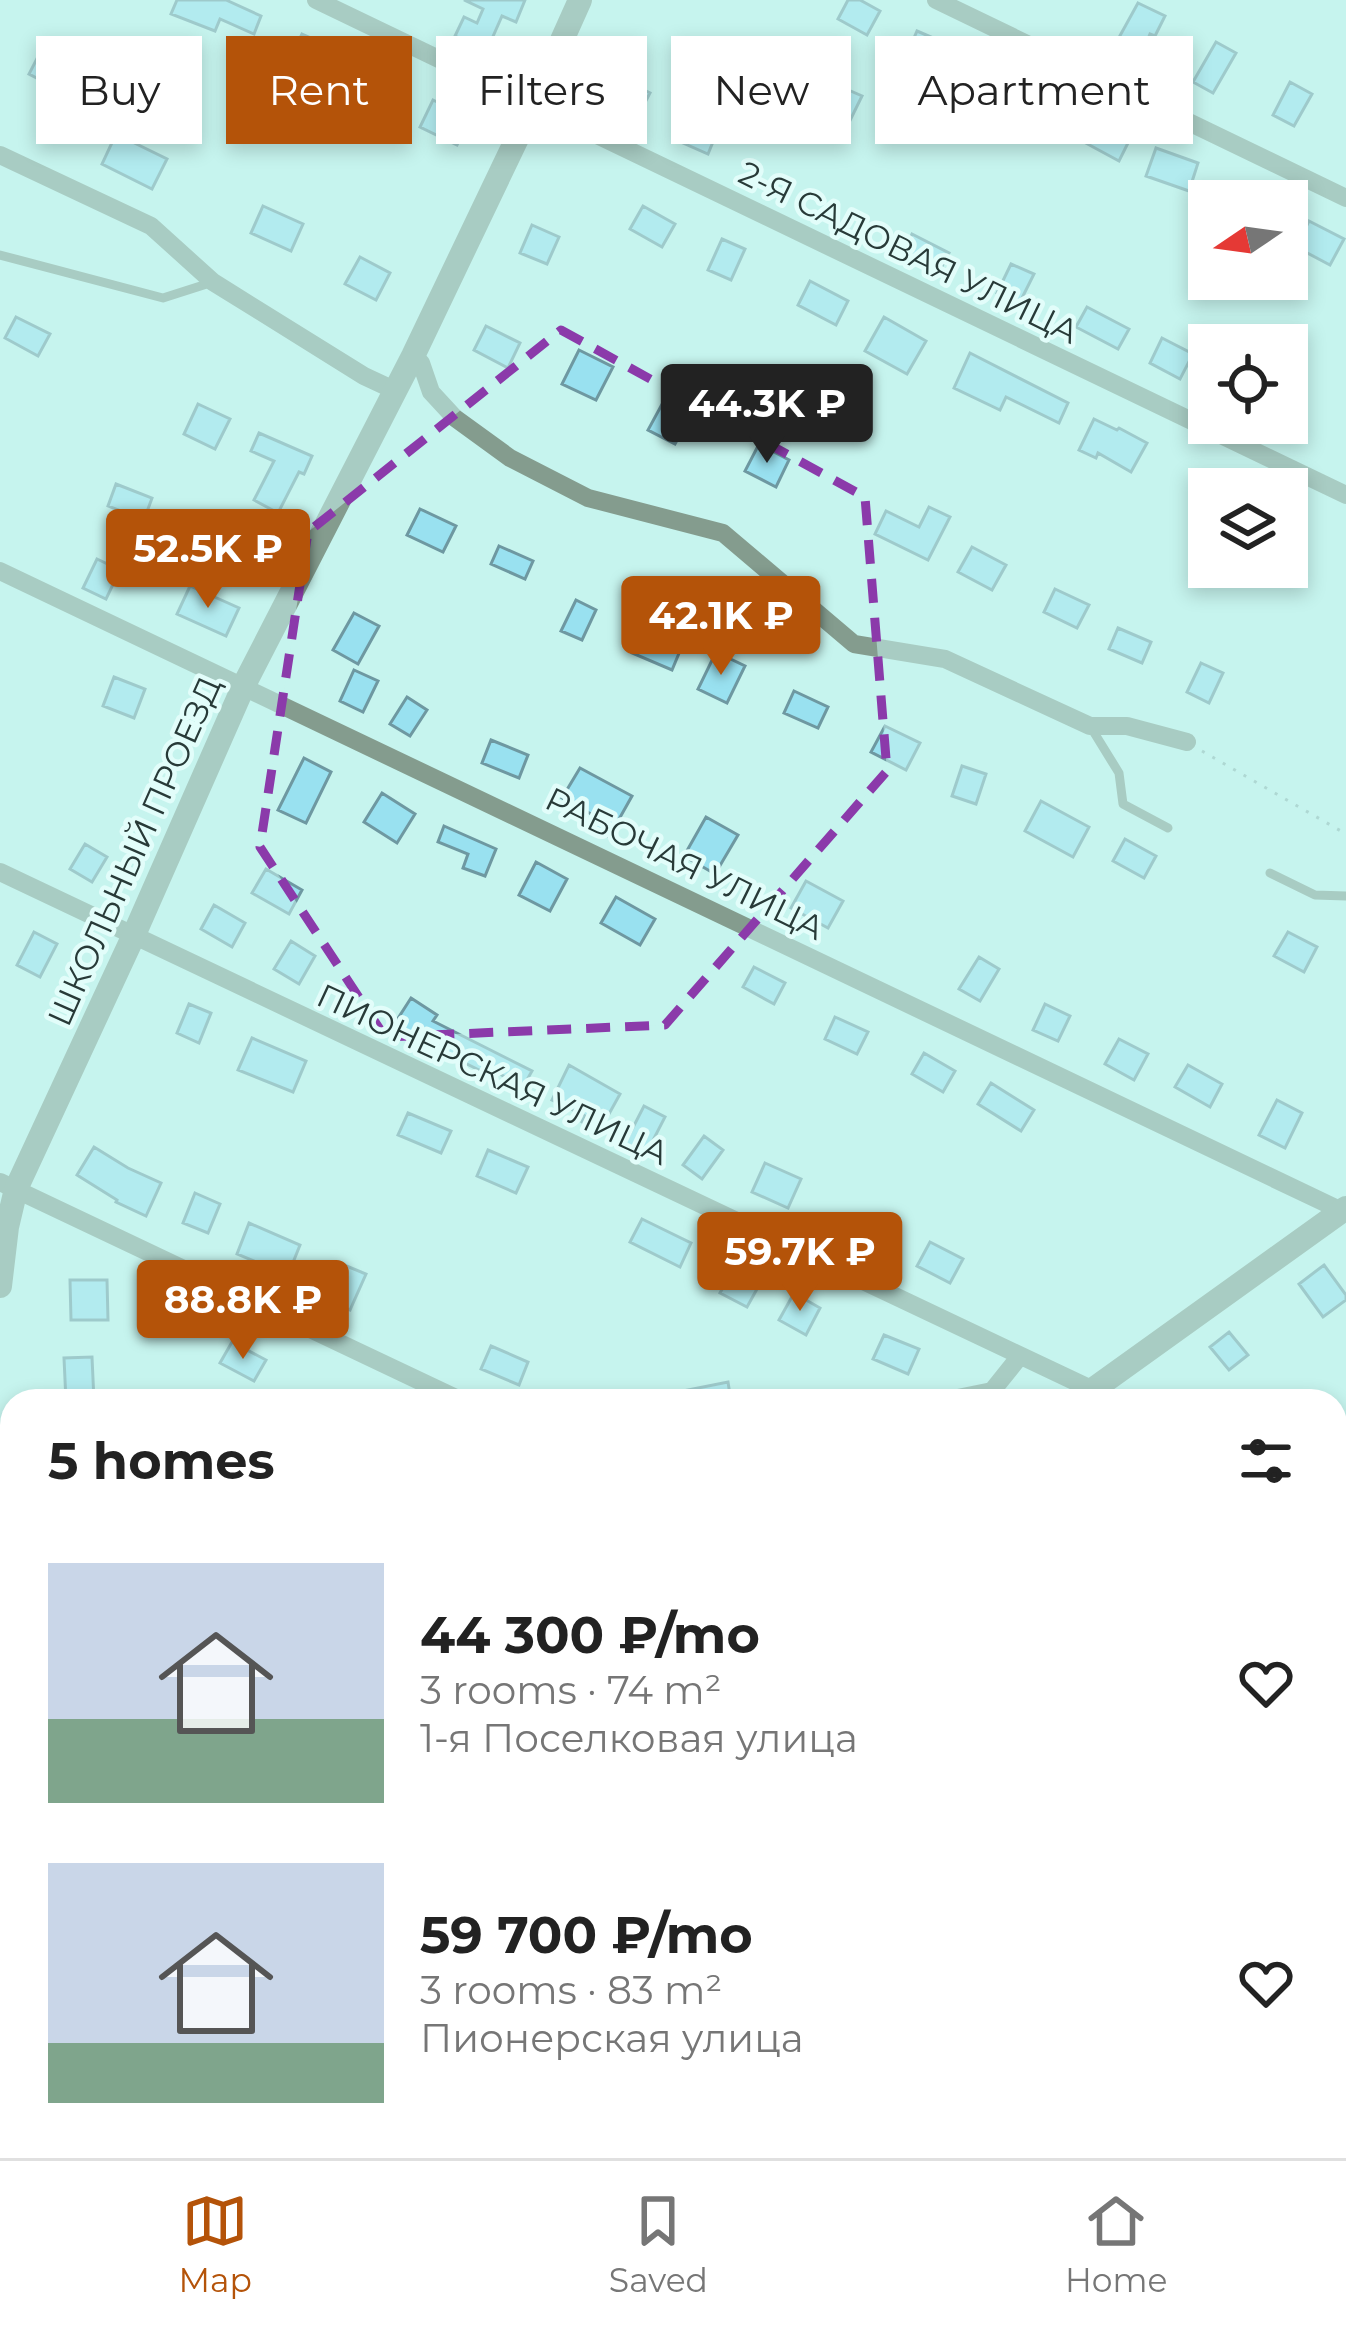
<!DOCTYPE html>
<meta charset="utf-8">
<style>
:root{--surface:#fff;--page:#f6f6f6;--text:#222;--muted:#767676;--line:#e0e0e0;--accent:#b45309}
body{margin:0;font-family:Montserrat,sans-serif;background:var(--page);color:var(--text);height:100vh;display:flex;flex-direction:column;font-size:45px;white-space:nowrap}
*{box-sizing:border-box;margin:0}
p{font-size:39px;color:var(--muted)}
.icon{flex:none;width:66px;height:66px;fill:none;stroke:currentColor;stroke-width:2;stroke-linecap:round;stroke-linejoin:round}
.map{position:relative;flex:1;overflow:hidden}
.panel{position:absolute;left:0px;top:1389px;width:1347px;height:771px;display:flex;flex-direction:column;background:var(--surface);border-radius:36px 36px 0 0;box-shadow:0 6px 18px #0003}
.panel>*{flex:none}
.banner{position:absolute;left:36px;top:36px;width:1275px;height:108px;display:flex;gap:24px}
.needle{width:78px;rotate:257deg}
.fabs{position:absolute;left:1188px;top:180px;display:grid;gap:24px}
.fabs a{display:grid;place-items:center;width:120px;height:120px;border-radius:0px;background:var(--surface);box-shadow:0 6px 18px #0003;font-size:60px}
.price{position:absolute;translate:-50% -102px;padding:0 27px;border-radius:12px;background:var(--accent);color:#fff;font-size:39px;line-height:78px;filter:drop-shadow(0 3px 6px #0008)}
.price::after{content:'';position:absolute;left:50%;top:72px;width:36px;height:27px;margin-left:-18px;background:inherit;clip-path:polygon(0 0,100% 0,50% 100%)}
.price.active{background:#222;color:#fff}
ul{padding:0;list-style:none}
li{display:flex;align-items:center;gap:36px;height:300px;padding:0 48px}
li span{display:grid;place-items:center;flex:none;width:336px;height:240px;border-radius:0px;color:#555}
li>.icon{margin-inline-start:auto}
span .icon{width:144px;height:144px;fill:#fffc;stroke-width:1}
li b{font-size:51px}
h2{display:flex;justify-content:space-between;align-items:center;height:144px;padding:0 48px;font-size:51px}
.tag{padding:0 42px;border-radius:0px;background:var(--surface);box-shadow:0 6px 18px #0003;font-size:42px;line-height:108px}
.tag.active{background:var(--accent);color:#fff}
.tab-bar{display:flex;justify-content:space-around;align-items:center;height:168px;border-top:3px solid var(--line);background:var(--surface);font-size:33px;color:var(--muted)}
.tab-bar a{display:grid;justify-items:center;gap:6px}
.tab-bar .active{color:var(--accent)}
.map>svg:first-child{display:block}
</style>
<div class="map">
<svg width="1346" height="2158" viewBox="0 0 1346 2158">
<rect width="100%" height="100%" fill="#c6f4ee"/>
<path fill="#8fae7f" d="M 1346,1930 L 1346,2158 L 1024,2158 L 1039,2148 L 1335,2148 L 1335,1938 Z"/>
<path fill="#99e1f0" stroke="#6e98a1" stroke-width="3" d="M 177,0 L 226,0 L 261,16 L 254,34 L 220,19 L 215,31 L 171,14 Z
M 464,0 L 525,0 L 516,22 L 502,16 L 487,50 L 455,36 L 464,17 L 477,23 L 483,9 Z
M 848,0 L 860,0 L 880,11 L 867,35 L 838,19 Z
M 1138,3 L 1165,16 L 1155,36 L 1150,34 L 1138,63 L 1111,52 Z
M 917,31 L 961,50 L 949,78 L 905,59 Z
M 302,34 L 327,45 L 325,51 L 362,66 L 355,82 L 317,67 L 313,77 L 287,65 Z
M 46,41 L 75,56 L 58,89 L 29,74 Z
M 1216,42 L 1236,53 L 1213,93 L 1193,82 Z
M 377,79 L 402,90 L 387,121 L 363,110 Z
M 626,81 L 650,93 L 637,118 L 614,107 Z
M 1290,82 L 1312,94 L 1294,126 L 1273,115 Z
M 837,85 L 862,96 L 842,137 L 816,124 Z
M 433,100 L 470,118 L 457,145 L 420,127 Z
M 1075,100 L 1097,115 L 1095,119 L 1131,137 L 1119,161 L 1058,128 Z
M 684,117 L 717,132 L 708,154 L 674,139 Z
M 116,134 L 167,159 L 152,189 L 102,164 Z
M 1156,148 L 1198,163 L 1189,191 L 1146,176 Z
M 263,206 L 303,224 L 291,251 L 251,233 Z
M 643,206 L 675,224 L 662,247 L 630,229 Z
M 1309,221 L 1344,239 L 1330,265 L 1296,247 Z
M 532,225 L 559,237 L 547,264 L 520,253 Z
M 912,234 L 949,253 L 940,270 L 904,251 Z
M 722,239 L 745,249 L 731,280 L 708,270 Z
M 360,257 L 390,273 L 376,300 L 345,284 Z
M 1011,264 L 1034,274 L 1019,304 L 997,293 Z
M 810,281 L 848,301 L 836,325 L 798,305 Z
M 1087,307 L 1129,329 L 1118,349 L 1076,327 Z
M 16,317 L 50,334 L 38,356 L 5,338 Z
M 884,317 L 926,341 L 907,374 L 865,351 Z
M 486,326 L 520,343 L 508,368 L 474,350 Z
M 1162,338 L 1193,354 L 1180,379 L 1150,363 Z
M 579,350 L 613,367 L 596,400 L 562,384 Z
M 970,353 L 1068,403 L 1059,423 L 1006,397 L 1000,410 L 954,388 Z
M 667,395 L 694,409 L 675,444 L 648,430 Z
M 198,404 L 230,419 L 215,449 L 184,434 Z
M 1094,419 L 1117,430 L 1119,428 L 1147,443 L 1131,472 L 1098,453 L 1096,458 L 1079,450 Z
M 259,433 L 312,456 L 304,474 L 299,472 L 278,513 L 254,500 L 274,461 L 251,451 Z
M 759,444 L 789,460 L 776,487 L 745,471 Z
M 116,484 L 152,498 L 144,520 L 108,506 Z
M 929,507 L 950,517 L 928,560 L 875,534 L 886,511 L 919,527 Z
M 420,509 L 456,526 L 443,552 L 407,535 Z
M 499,546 L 533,561 L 525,579 L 491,564 Z
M 972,547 L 1006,565 L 992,590 L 958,572 Z
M 97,559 L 120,570 L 106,599 L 83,588 Z
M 190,586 L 239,608 L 226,636 L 177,614 Z
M 1055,589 L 1089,605 L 1077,628 L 1044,612 Z
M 576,600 L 596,610 L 582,640 L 561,631 Z
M 354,613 L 379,626 L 358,664 L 333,650 Z
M 647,617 L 687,634 L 672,670 L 632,653 Z
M 1118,628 L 1151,642 L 1142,663 L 1109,649 Z
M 716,652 L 745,666 L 727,703 L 698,689 Z
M 1201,663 L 1223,673 L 1209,703 L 1187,692 Z
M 354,670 L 378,681 L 363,712 L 340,701 Z
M 114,677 L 145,689 L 134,718 L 103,706 Z
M 794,691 L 828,707 L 818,728 L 784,713 Z
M 407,697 L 427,710 L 410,736 L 390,724 Z
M 885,726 L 920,743 L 906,770 L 871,752 Z
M 491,740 L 528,755 L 519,778 L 482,763 Z
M 304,758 L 331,772 L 306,823 L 278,810 Z
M 962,766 L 986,774 L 976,804 L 952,796 Z
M 580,768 L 632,796 L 609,837 L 588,825 L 593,815 L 562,798 Z
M 382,793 L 415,814 L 397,843 L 364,822 Z
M 1041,801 L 1089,827 L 1073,857 L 1025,831 Z
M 706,817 L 738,835 L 715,874 L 684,856 Z
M 444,826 L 496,849 L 485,876 L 463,868 L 468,854 L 438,842 Z
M 1125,839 L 1156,856 L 1144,878 L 1113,861 Z
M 85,844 L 107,857 L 92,882 L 70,869 Z
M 536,862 L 567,879 L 550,911 L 519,895 Z
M 266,869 L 302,890 L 289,914 L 252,893 Z
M 806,881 L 843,901 L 828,928 L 791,908 Z
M 616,897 L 655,919 L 640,945 L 601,923 Z
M 214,905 L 245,923 L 232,947 L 201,929 Z
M 34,932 L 57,944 L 40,977 L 17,965 Z
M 1288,932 L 1317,947 L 1304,972 L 1274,956 Z
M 291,941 L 315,956 L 299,984 L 274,969 Z
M 979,957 L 999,969 L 980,1001 L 959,989 Z
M 754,967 L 785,983 L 774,1004 L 743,987 Z
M 411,998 L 437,1015 L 433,1021 L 532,1071 L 523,1087 L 484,1065 L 481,1071 L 427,1044 L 395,1023 Z
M 189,1004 L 211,1013 L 199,1043 L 177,1033 Z
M 1045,1004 L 1070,1016 L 1058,1041 L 1033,1030 Z
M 835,1017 L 868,1032 L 857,1054 L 825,1039 Z
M 252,1038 L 306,1061 L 293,1092 L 238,1070 Z
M 1119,1039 L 1148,1054 L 1134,1080 L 1105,1064 Z
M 924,1053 L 955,1071 L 943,1092 L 912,1074 Z
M 569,1065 L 620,1094 L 599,1132 L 582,1122 L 585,1116 L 552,1100 Z
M 1188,1065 L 1222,1084 L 1210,1107 L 1175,1087 Z
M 991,1083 L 1034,1110 L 1021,1131 L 978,1104 Z
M 1277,1100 L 1302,1113 L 1285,1148 L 1259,1135 Z
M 644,1106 L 665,1117 L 646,1154 L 625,1143 Z
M 408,1113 L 451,1131 L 441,1153 L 398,1135 Z
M 704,1136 L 723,1150 L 702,1179 L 683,1165 Z
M 94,1147 L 128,1168 L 161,1183 L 146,1216 L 116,1202 L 117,1200 L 77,1175 Z
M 488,1150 L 528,1167 L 516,1193 L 477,1176 Z
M 765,1163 L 801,1179 L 788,1208 L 752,1192 Z
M 195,1193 L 220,1204 L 208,1233 L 183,1223 Z
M 642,1219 L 691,1243 L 680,1267 L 630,1242 Z
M 249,1223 L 300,1245 L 288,1275 L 237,1254 Z
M 930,1242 L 963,1259 L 950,1283 L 917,1266 Z
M 344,1265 L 366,1274 L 350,1310 L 328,1300 Z
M 736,1265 L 762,1280 L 747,1307 L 720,1293 Z
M 1324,1265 L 1346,1295 L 1346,1300 L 1323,1317 L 1299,1284 Z
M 70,1280 L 107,1280 L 108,1320 L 71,1320 Z
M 794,1293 L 820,1308 L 806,1335 L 779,1320 Z
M 1229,1332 L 1248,1355 L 1229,1370 L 1210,1347 Z
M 884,1335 L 919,1349 L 908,1374 L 873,1359 Z
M 232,1342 L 266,1360 L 254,1381 L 220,1363 Z
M 491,1346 L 528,1362 L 519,1385 L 481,1369 Z
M 92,1357 L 94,1401 L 66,1401 L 64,1358 Z
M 728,1382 L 731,1401 L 669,1401 L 668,1394 Z"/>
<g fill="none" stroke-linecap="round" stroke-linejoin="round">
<path stroke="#91b6b1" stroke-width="3" stroke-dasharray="3 9" stroke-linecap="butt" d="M 1202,751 L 1346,834
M 280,2148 L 286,2158"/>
<path stroke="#849c8e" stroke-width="9" d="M 0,255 L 163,298 L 213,282
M 1090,726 L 1119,773 L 1123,804 L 1168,828
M 1270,873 L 1315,895 L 1346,896"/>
<path stroke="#849c8e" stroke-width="18" d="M 316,0 L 1346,495
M 936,0 L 1346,198
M 0,155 L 151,226 L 213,282 L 364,376 L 394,390
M 413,356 L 421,363 L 431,392 L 455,418 L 510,458 L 588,498 L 723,533 L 854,644 L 945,659 L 1090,726 L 1127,726 L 1187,742
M 0,571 L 1342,1211
M 0,872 L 1091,1389
M 0,1182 L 462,1401
M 992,1391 L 1020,1356
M 943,1401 L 992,1391 L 1005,1401
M 0,1578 L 12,1576
M 1335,1594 L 1346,1586
M 0,1848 L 12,1842
M 32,2158 L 46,2148
M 504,2158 L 517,2148"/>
<path stroke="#849c8e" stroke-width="24" d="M 0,1286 L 7,1227 L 16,1189 L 133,937 L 244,685 L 413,356 L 533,105 L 580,0
M 1077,1401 L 1346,1208
M 0,1630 L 12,1653"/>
<g stroke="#7a9a96" stroke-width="10">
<path id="rail" d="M 1335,1792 L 1346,1784
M 1335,1820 L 1346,1812
M 1335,1847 L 1346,1839
M 822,2158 L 836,2148
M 862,2158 L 876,2148
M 899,2158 L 913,2148"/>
</g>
<use href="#rail" stroke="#e2fdfa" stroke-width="6" stroke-dasharray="18" stroke-linecap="butt"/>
</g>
<path d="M0 0H1346V2158H0ZM 561,330 L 865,497 L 887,771 L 665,1025 L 385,1037 L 260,847 L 308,532 Z" fill="#c6f4ee" fill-opacity=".55" fill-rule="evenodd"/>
<path fill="none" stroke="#8b3aaa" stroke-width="9" stroke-dasharray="24 15" stroke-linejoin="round" d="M 561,330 L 865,497 L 887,771 L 665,1025 L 385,1037 L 260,847 L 308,532 Z"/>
<g text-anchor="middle" stroke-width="9" stroke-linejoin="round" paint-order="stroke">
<g font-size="33" fill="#283a38" stroke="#e2fdfa">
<text transform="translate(909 252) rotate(26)" y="12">2-Я САДОВАЯ УЛИЦА</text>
<text transform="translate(134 851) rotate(-66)" y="12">ШКОЛЬНЫЙ ПРОЕЗД</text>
<text transform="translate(685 863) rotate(26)" y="12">РАБОЧАЯ УЛИЦА</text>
<text transform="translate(493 1074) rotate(25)" y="12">ПИОНЕРСКАЯ УЛИЦА</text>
</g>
</g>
</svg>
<div class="fabs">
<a><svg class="needle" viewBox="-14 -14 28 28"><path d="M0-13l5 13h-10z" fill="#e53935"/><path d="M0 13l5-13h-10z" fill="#767676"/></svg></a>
<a><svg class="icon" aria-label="locate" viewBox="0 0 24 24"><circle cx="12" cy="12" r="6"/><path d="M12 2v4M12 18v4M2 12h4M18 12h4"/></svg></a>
<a><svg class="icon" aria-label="layers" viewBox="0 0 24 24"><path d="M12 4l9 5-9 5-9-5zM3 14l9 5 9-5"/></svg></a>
</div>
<b class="price active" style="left:767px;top:466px">44.3K ₽</b>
<b class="price" style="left:208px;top:611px">52.5K ₽</b>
<b class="price" style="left:721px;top:678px">42.1K ₽</b>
<b class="price" style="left:800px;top:1314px">59.7K ₽</b>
<b class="price" style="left:243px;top:1362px">88.8K ₽</b>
<div class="banner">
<a class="tag">Buy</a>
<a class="tag active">Rent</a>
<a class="tag">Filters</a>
<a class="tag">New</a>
<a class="tag">Apartment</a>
</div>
<section class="panel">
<h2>5 homes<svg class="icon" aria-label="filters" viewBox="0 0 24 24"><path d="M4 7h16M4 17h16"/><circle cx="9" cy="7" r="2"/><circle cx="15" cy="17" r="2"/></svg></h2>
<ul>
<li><span style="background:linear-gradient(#c9d6e8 65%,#7fa58c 0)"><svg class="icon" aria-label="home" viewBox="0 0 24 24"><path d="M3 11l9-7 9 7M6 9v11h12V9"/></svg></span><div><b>44 300 ₽/mo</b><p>3 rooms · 74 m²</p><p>1-я Поселковая улица</p></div><svg class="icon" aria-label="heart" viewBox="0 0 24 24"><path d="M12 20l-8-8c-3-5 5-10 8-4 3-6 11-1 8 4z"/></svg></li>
<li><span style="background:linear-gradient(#c9d6e8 75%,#7fa58c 0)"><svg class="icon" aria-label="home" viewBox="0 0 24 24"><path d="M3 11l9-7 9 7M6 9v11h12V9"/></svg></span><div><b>59 700 ₽/mo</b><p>3 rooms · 83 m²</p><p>Пионерская улица</p></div><svg class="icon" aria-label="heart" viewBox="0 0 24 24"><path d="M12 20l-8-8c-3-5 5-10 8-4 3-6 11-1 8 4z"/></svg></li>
</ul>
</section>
</div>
<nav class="tab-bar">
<a class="active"><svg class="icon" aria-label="map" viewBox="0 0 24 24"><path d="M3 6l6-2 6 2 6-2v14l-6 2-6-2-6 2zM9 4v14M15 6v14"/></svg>Map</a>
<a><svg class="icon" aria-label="saved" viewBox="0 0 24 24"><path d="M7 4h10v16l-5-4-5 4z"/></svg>Saved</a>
<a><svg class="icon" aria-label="home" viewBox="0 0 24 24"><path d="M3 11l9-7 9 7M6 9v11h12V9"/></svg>Home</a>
</nav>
